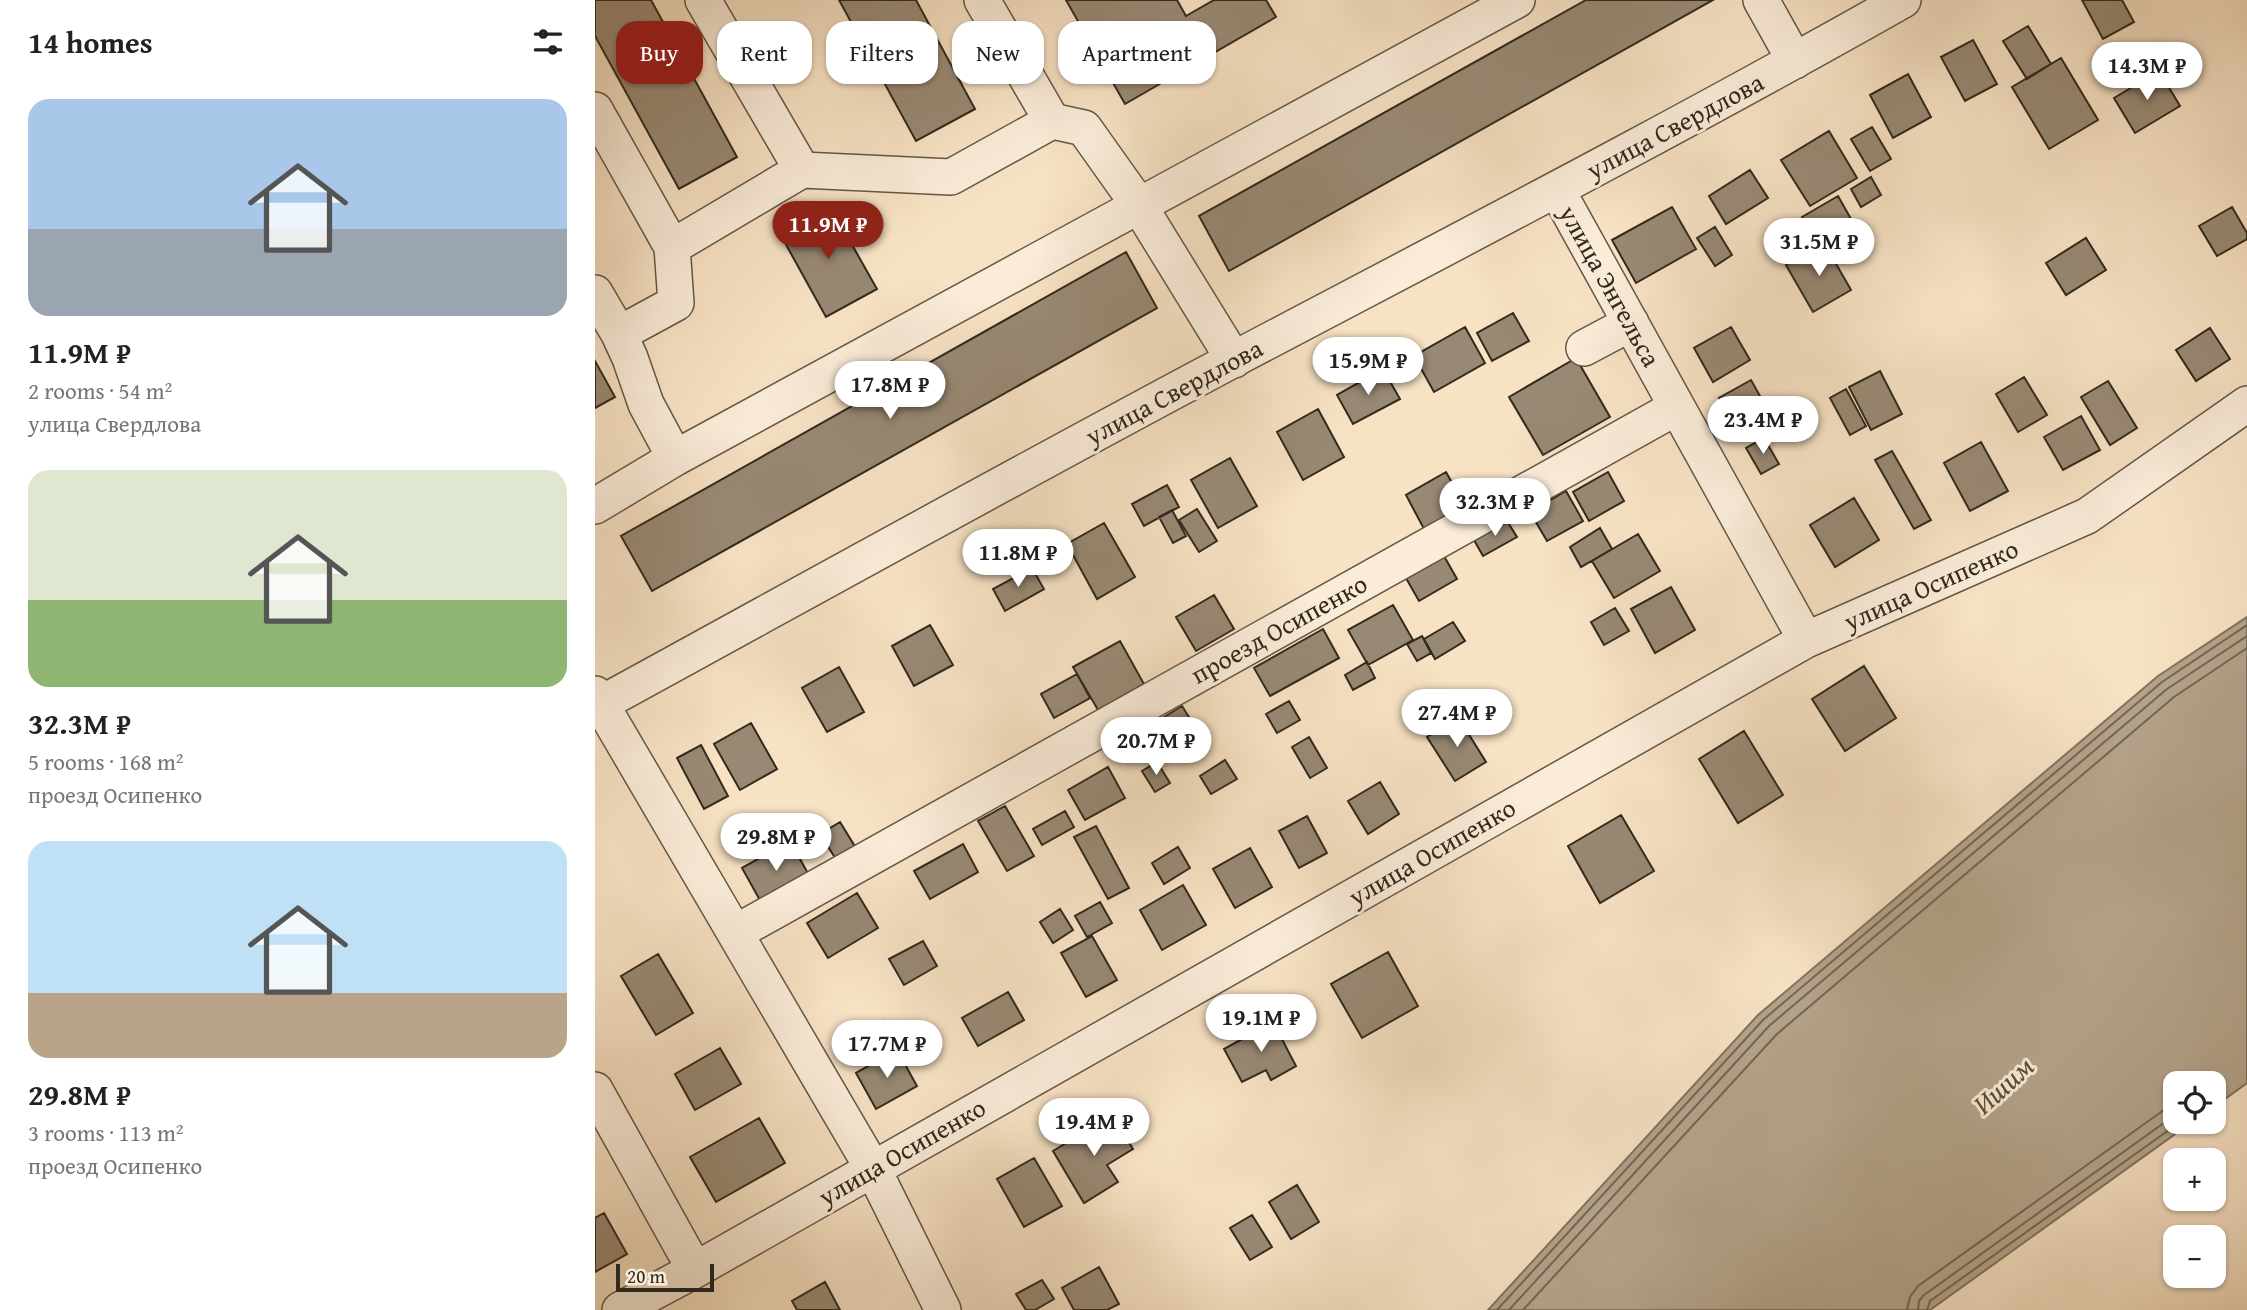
<!DOCTYPE html>
<meta charset="utf-8">
<style>
:root{--surface:#fff;--page:#f6f6f6;--text:#222;--muted:#767676;--accent:#8f2418}
body{margin:0;font-family:"Gentium Book Plus",serif;background:var(--page);color:var(--text);height:100vh;display:flex;flex-direction:column;font-size:26px;white-space:nowrap}
*{box-sizing:border-box;margin:0}
p{font-size:23px;color:var(--muted)}
.icon{flex:none;width:38px;height:38px;fill:none;stroke:currentColor;stroke-width:2;stroke-linecap:round;stroke-linejoin:round}
.map{position:relative;flex:1;overflow:hidden}
.sheet{display:flex;flex-direction:column;background:var(--surface);width:595px}
.sheet>*{flex:none}
.hud{position:absolute;left:21px;top:21px;width:665px;height:63px;display:flex;gap:14px}
.controls{position:absolute;left:1568px;top:1071px;display:grid;gap:14px}
.controls a{display:grid;place-items:center;width:63px;height:63px;border-radius:14px;background:var(--surface);box-shadow:0 2px 5px #0004;font-size:35px}
.scale{position:absolute;left:21px;bottom:18px;width:98px;box-sizing:border-box;padding-left:7px;border:4px solid #32291d;border-top:0;font-size:19px;line-height:24px;white-space:nowrap;color:#32291d;-webkit-text-stroke:5px #faecd9;paint-order:stroke}
.price{position:absolute;translate:-50% -60px;padding:0 16px;border-radius:24px;background:#fff;color:#222;font-size:23px;line-height:46px;filter:drop-shadow(0 2px 4px #0008)}
.price::after{content:'';position:absolute;left:50%;top:42px;width:21px;height:16px;margin-left:-10px;background:inherit;clip-path:polygon(0 0,100% 0,50% 100%)}
.price.on{background:var(--accent);color:#fff}
ul{padding:0;list-style:none}
li{display:grid;align-content:center;gap:14px;height:371px;padding:0 28px}
li span{display:grid;place-items:center;height:217px;border-radius:21px;color:#555}
li>.icon{margin-inline-start:auto}
span .icon{width:126px;height:126px;fill:#fffc;stroke-width:1}
li b{font-size:30px}
h2{display:flex;justify-content:space-between;align-items:center;height:84px;padding:0 28px;font-size:30px}
.tag{padding:0 24px;border-radius:21px;background:var(--surface);box-shadow:0 2px 5px #0004;font-size:24px;line-height:63px}
.tag.on{background:var(--accent);color:#fff}
main{display:flex;flex:1;min-height:0}
.map>svg:first-child{display:block}
</style>
<main>
<section class="sheet">
<h2>14 homes<svg class="icon" aria-label="filters" viewBox="0 0 24 24"><path d="M4 7h16M4 17h16"/><circle cx="9" cy="7" r="2"/><circle cx="15" cy="17" r="2"/></svg></h2>
<ul>
<li><span style="background:linear-gradient(#a9c7e8 60%,#9aa5b1 0)"><svg class="icon" aria-label="home" viewBox="0 0 24 24"><path d="M3 11l9-7 9 7M6 9v11h12V9"/></svg></span><div><b>11.9M ₽</b><p>2 rooms · 54 m²</p><p>улица Свердлова</p></div></li>
<li><span style="background:linear-gradient(#dfe7d0 60%,#8fb573 0)"><svg class="icon" aria-label="home" viewBox="0 0 24 24"><path d="M3 11l9-7 9 7M6 9v11h12V9"/></svg></span><div><b>32.3M ₽</b><p>5 rooms · 168 m²</p><p>проезд Осипенко</p></div></li>
<li><span style="background:linear-gradient(#bfe0f5 70%,#b9a48a 0)"><svg class="icon" aria-label="home" viewBox="0 0 24 24"><path d="M3 11l9-7 9 7M6 9v11h12V9"/></svg></span><div><b>29.8M ₽</b><p>3 rooms · 113 m²</p><p>проезд Осипенко</p></div></li>
</ul>
</section>
<div class="map">
<svg width="1652" height="1310" viewBox="0 0 1652 1310">
<rect width="100%" height="100%" fill="#f7e2c4"/>
<filter id="stains"><feTurbulence type="fractalNoise" baseFrequency=".00286" numOctaves="4"/><feColorMatrix values="0 0 0 0 .2 0 0 0 0 .09 0 0 0 0 .02 0 0 0 .5 -.17"/></filter>
<radialGradient id="worn" r=".72"><stop offset=".6" stop-color="#630" stop-opacity="0"/><stop offset="1" stop-color="#630" stop-opacity=".3"/></radialGradient>
<path fill="#b4a38b" stroke="#80725f" stroke-width="2" d="M 1652,617 L 1652,1083 L 1619,1107 L 1619,1083 L 1580,1083 L 1580,1122 L 1597,1122 L 1335,1310 L 893,1310 L 1163,1015 L 1563,676 Z"/>
<g fill="none" stroke-linecap="round" stroke-linejoin="round">
<path stroke="#736654" stroke-width="2" d="M 902,1310 L 1168,1020 L 1567,682 L 1652,625
M 914,1310 L 1174,1026 L 1572,689 L 1652,636
M 928,1310 L 1182,1034 L 1579,697 L 1652,648
M 1312,1310 L 1315,1297 L 1323,1286 L 1580,1102
M 1323,1310 L 1324,1301 L 1329,1295 L 1580,1115
M 1332,1310 L 1335,1301 L 1585,1122"/>
</g>
<path fill="#988974" stroke="#32291d" stroke-width="2" d="M 0,0 L 56,0 L 142,157 L 84,189 L 0,36 Z
M 244,0 L 321,0 L 380,109 L 321,141 Z
M 471,0 L 582,0 L 591,16 L 619,0 L 671,0 L 681,17 L 530,104 Z
M 991,0 L 1118,0 L 634,271 L 604,216 Z
M 1487,0 L 1527,0 L 1539,22 L 1508,39 Z
M 1433,26 L 1456,64 L 1432,79 L 1408,41 Z
M 1378,40 L 1402,84 L 1370,101 L 1346,57 Z
M 1466,58 L 1503,120 L 1454,149 L 1417,87 Z
M 1564,71 L 1585,106 L 1540,133 L 1519,98 Z
M 1313,74 L 1336,117 L 1298,138 L 1275,95 Z
M 1277,127 L 1296,159 L 1275,171 L 1256,139 Z
M 1234,131 L 1262,178 L 1215,206 L 1186,160 Z
M 1155,170 L 1173,198 L 1131,224 L 1114,196 Z
M 1276,177 L 1286,195 L 1266,207 L 1256,189 Z
M 1243,196 L 1256,219 L 1221,240 L 1207,217 Z
M 234,204 L 282,289 L 231,317 L 184,232 Z
M 1077,207 L 1101,249 L 1041,283 L 1017,240 Z
M 1637,207 L 1652,233 L 1652,239 L 1622,256 L 1604,226 Z
M 1120,227 L 1137,255 L 1120,266 L 1102,238 Z
M 1491,238 L 1511,270 L 1471,295 L 1451,263 Z
M 1229,243 L 1256,290 L 1218,312 L 1191,265 Z
M 531,252 L 562,308 L 57,591 L 26,536 Z
M 918,313 L 934,341 L 897,361 L 882,333 Z
M 870,327 L 890,363 L 839,392 L 819,356 Z
M 1136,327 L 1155,360 L 1118,382 L 1099,348 Z
M 1615,328 L 1635,359 L 1601,381 L 1581,350 Z
M 981,358 L 1015,417 L 948,455 L 914,397 Z
M 0,361 L 20,397 L 0,408 Z
M 788,369 L 805,399 L 758,424 L 742,395 Z
M 1285,371 L 1307,414 L 1276,430 L 1254,387 Z
M 1429,377 L 1452,415 L 1423,432 L 1401,394 Z
M 1156,380 L 1165,396 L 1132,414 L 1124,398 Z
M 1513,381 L 1542,428 L 1515,445 L 1486,397 Z
M 1251,389 L 1271,426 L 1255,435 L 1235,398 Z
M 723,409 L 749,457 L 708,480 L 682,432 Z
M 1486,416 L 1505,450 L 1468,470 L 1449,437 Z
M 1169,438 L 1184,464 L 1166,474 L 1151,448 Z
M 1386,442 L 1413,491 L 1375,511 L 1349,463 Z
M 1297,451 L 1336,520 L 1319,529 L 1280,460 Z
M 635,458 L 662,506 L 623,528 L 596,480 Z
M 851,472 L 870,506 L 829,529 L 811,495 Z
M 1013,472 L 1029,501 L 994,521 L 978,492 Z
M 572,485 L 584,507 L 549,526 L 537,504 Z
M 971,491 L 988,521 L 952,541 L 935,512 Z
M 1259,498 L 1284,540 L 1240,567 L 1215,525 Z
M 602,509 L 622,541 L 604,552 L 584,520 Z
M 577,510 L 591,536 L 578,543 L 564,517 Z
M 912,521 L 922,537 L 888,556 L 879,540 Z
M 509,523 L 540,577 L 502,599 L 472,544 Z
M 1005,528 L 1017,549 L 986,567 L 975,547 Z
M 1043,534 L 1065,571 L 1019,598 L 997,561 Z
M 845,549 L 862,579 L 824,601 L 807,571 Z
M 437,568 L 449,589 L 410,611 L 398,589 Z
M 1076,587 L 1100,630 L 1060,653 L 1036,609 Z
M 619,595 L 639,629 L 601,651 L 581,617 Z
M 798,605 L 818,640 L 773,665 L 753,630 Z
M 1020,608 L 1034,631 L 1009,645 L 996,622 Z
M 858,622 L 870,641 L 840,659 L 829,639 Z
M 335,625 L 358,665 L 319,686 L 297,646 Z
M 728,629 L 744,658 L 675,696 L 659,668 Z
M 827,636 L 836,653 L 822,661 L 812,644 Z
M 525,641 L 549,684 L 503,710 L 478,667 Z
M 772,662 L 780,678 L 758,690 L 750,675 Z
M 1269,666 L 1301,718 L 1250,751 L 1217,699 Z
M 244,667 L 269,712 L 232,732 L 207,688 Z
M 482,674 L 495,698 L 459,718 L 446,694 Z
M 694,701 L 705,720 L 682,733 L 671,714 Z
M 587,706 L 597,722 L 555,748 L 545,732 Z
M 863,717 L 891,762 L 860,781 L 832,737 Z
M 156,723 L 182,769 L 145,790 L 119,744 Z
M 1149,731 L 1188,795 L 1143,823 L 1104,759 Z
M 714,737 L 732,768 L 715,778 L 697,747 Z
M 106,745 L 133,796 L 109,809 L 82,758 Z
M 630,760 L 642,779 L 616,794 L 605,776 Z
M 562,762 L 575,783 L 560,792 L 547,771 Z
M 513,767 L 530,798 L 490,820 L 473,790 Z
M 785,782 L 804,814 L 773,834 L 753,801 Z
M 410,806 L 439,856 L 412,871 L 383,821 Z
M 470,811 L 479,827 L 447,845 L 438,829 Z
M 1026,815 L 1059,871 L 1005,903 L 973,846 Z
M 712,816 L 732,853 L 704,868 L 684,831 Z
M 245,822 L 264,853 L 244,864 L 225,834 Z
M 501,826 L 534,888 L 513,899 L 479,837 Z
M 195,841 L 215,877 L 167,904 L 147,868 Z
M 368,844 L 383,872 L 335,899 L 319,871 Z
M 583,847 L 595,868 L 569,884 L 557,863 Z
M 655,848 L 677,887 L 640,908 L 618,869 Z
M 588,885 L 611,925 L 567,950 L 545,910 Z
M 262,893 L 283,928 L 233,958 L 212,923 Z
M 505,902 L 517,923 L 492,937 L 480,916 Z
M 465,909 L 478,930 L 458,943 L 445,922 Z
M 497,936 L 522,980 L 491,997 L 466,953 Z
M 328,941 L 342,966 L 309,985 L 294,959 Z
M 793,952 L 823,1006 L 767,1038 L 736,984 Z
M 63,954 L 98,1013 L 61,1035 L 26,976 Z
M 413,992 L 429,1020 L 383,1046 L 367,1018 Z
M 288,1021 L 297,1038 L 254,1063 L 245,1046 Z
M 678,1022 L 701,1066 L 676,1080 L 671,1070 L 647,1082 L 629,1049 Z
M 125,1048 L 146,1084 L 100,1110 L 80,1074 Z
M 302,1050 L 322,1086 L 281,1109 L 261,1073 Z
M 517,1115 L 538,1149 L 512,1165 L 523,1182 L 489,1203 L 458,1151 Z
M 164,1118 L 190,1163 L 121,1202 L 95,1157 Z
M 439,1158 L 467,1206 L 429,1227 L 402,1179 Z
M 702,1185 L 724,1222 L 696,1239 L 674,1202 Z
M 9,1213 L 32,1254 L 0,1272 L 0,1218 Z
M 657,1215 L 677,1247 L 655,1260 L 635,1228 Z
M 504,1267 L 524,1304 L 512,1310 L 479,1310 L 467,1288 Z
M 447,1280 L 459,1299 L 440,1310 L 431,1310 L 421,1294 Z
M 230,1282 L 245,1310 L 202,1310 L 197,1301 Z"/>
<g fill="none" stroke-linecap="round" stroke-linejoin="round">
<g stroke="#635747" stroke-width="38">
<path id="minor" d="M 387,0 L 457,121 L 489,128 L 543,204 L 639,360
M 1166,0 L 1200,61
M 0,110 L 77,247 L 81,303 L 24,334
M 207,170 L 356,177 L 457,121
M 962,190 L 1211,640
M 77,247 L 207,170 L 108,0
M 0,293 L 24,334 L 35,358 L 51,404 L 80,458
M 989,348 L 1036,323
M 0,506 L 80,458 L 922,0
M 0,694 L 278,1169 L 348,1310
M 0,707 C 214,590 428,471 643,357 C 865,240 1089,124 1308,0
M 140,933 L 1082,407
M 0,1090 L 100,1270
M 25,1310 L 100,1270 L 1211,640 L 1492,516 L 1652,404"/>
</g>
<use href="#minor" stroke="#faecd9" stroke-width="35"/>
</g>
<g text-anchor="middle" stroke-width="6" stroke-linejoin="round" paint-order="stroke">
<g font-size="26" fill="#32291d" stroke="#faecd9">
<text transform="translate(1080 126) rotate(-28)" y="9">улица Свердлова</text>
<text transform="translate(1015 286) rotate(61)" y="9">улица Энгельса</text>
<text transform="translate(579 392) rotate(-28)" y="9">улица Свердлова</text>
<text transform="translate(1336 585) rotate(-24)" y="9">улица Осипенко</text>
<text transform="translate(684 629) rotate(-29)" y="9">проезд Осипенко</text>
<text transform="translate(837 852) rotate(-30)" y="9">улица Осипенко</text>
<text transform="translate(307 1152) rotate(-30)" y="9">улица Осипенко</text>
</g>
<g font-size="28" font-style="italic" fill="#594e3e" stroke="#faecd9">
<text transform="translate(1408 1085) rotate(-42)" y="10">Ишим</text>
</g>
</g>
<rect width="100%" height="100%" filter="url(#stains)"/>
<rect width="100%" height="100%" fill="url(#worn)"/>
</svg>
<div class="controls">
<a><svg class="icon" aria-label="locate" viewBox="0 0 24 24"><circle cx="12" cy="12" r="6"/><path d="M12 2v4M12 18v4M2 12h4M18 12h4"/></svg></a>
<a>+</a>
<a>−</a>
</div>
<div class="scale">20 m</div>
<b class="price" style="left:1552px;top:102px">14.3M ₽</b>
<b class="price on" style="left:233px;top:261px">11.9M ₽</b>
<b class="price" style="left:1224px;top:278px">31.5M ₽</b>
<b class="price" style="left:773px;top:397px">15.9M ₽</b>
<b class="price" style="left:295px;top:421px">17.8M ₽</b>
<b class="price" style="left:1168px;top:456px">23.4M ₽</b>
<b class="price" style="left:900px;top:538px">32.3M ₽</b>
<b class="price" style="left:423px;top:589px">11.8M ₽</b>
<b class="price" style="left:862px;top:749px">27.4M ₽</b>
<b class="price" style="left:561px;top:777px">20.7M ₽</b>
<b class="price" style="left:181px;top:873px">29.8M ₽</b>
<b class="price" style="left:666px;top:1054px">19.1M ₽</b>
<b class="price" style="left:292px;top:1080px">17.7M ₽</b>
<b class="price" style="left:499px;top:1158px">19.4M ₽</b>
<div class="hud">
<a class="tag on">Buy</a>
<a class="tag">Rent</a>
<a class="tag">Filters</a>
<a class="tag">New</a>
<a class="tag">Apartment</a>
</div>
</div>
</main>
